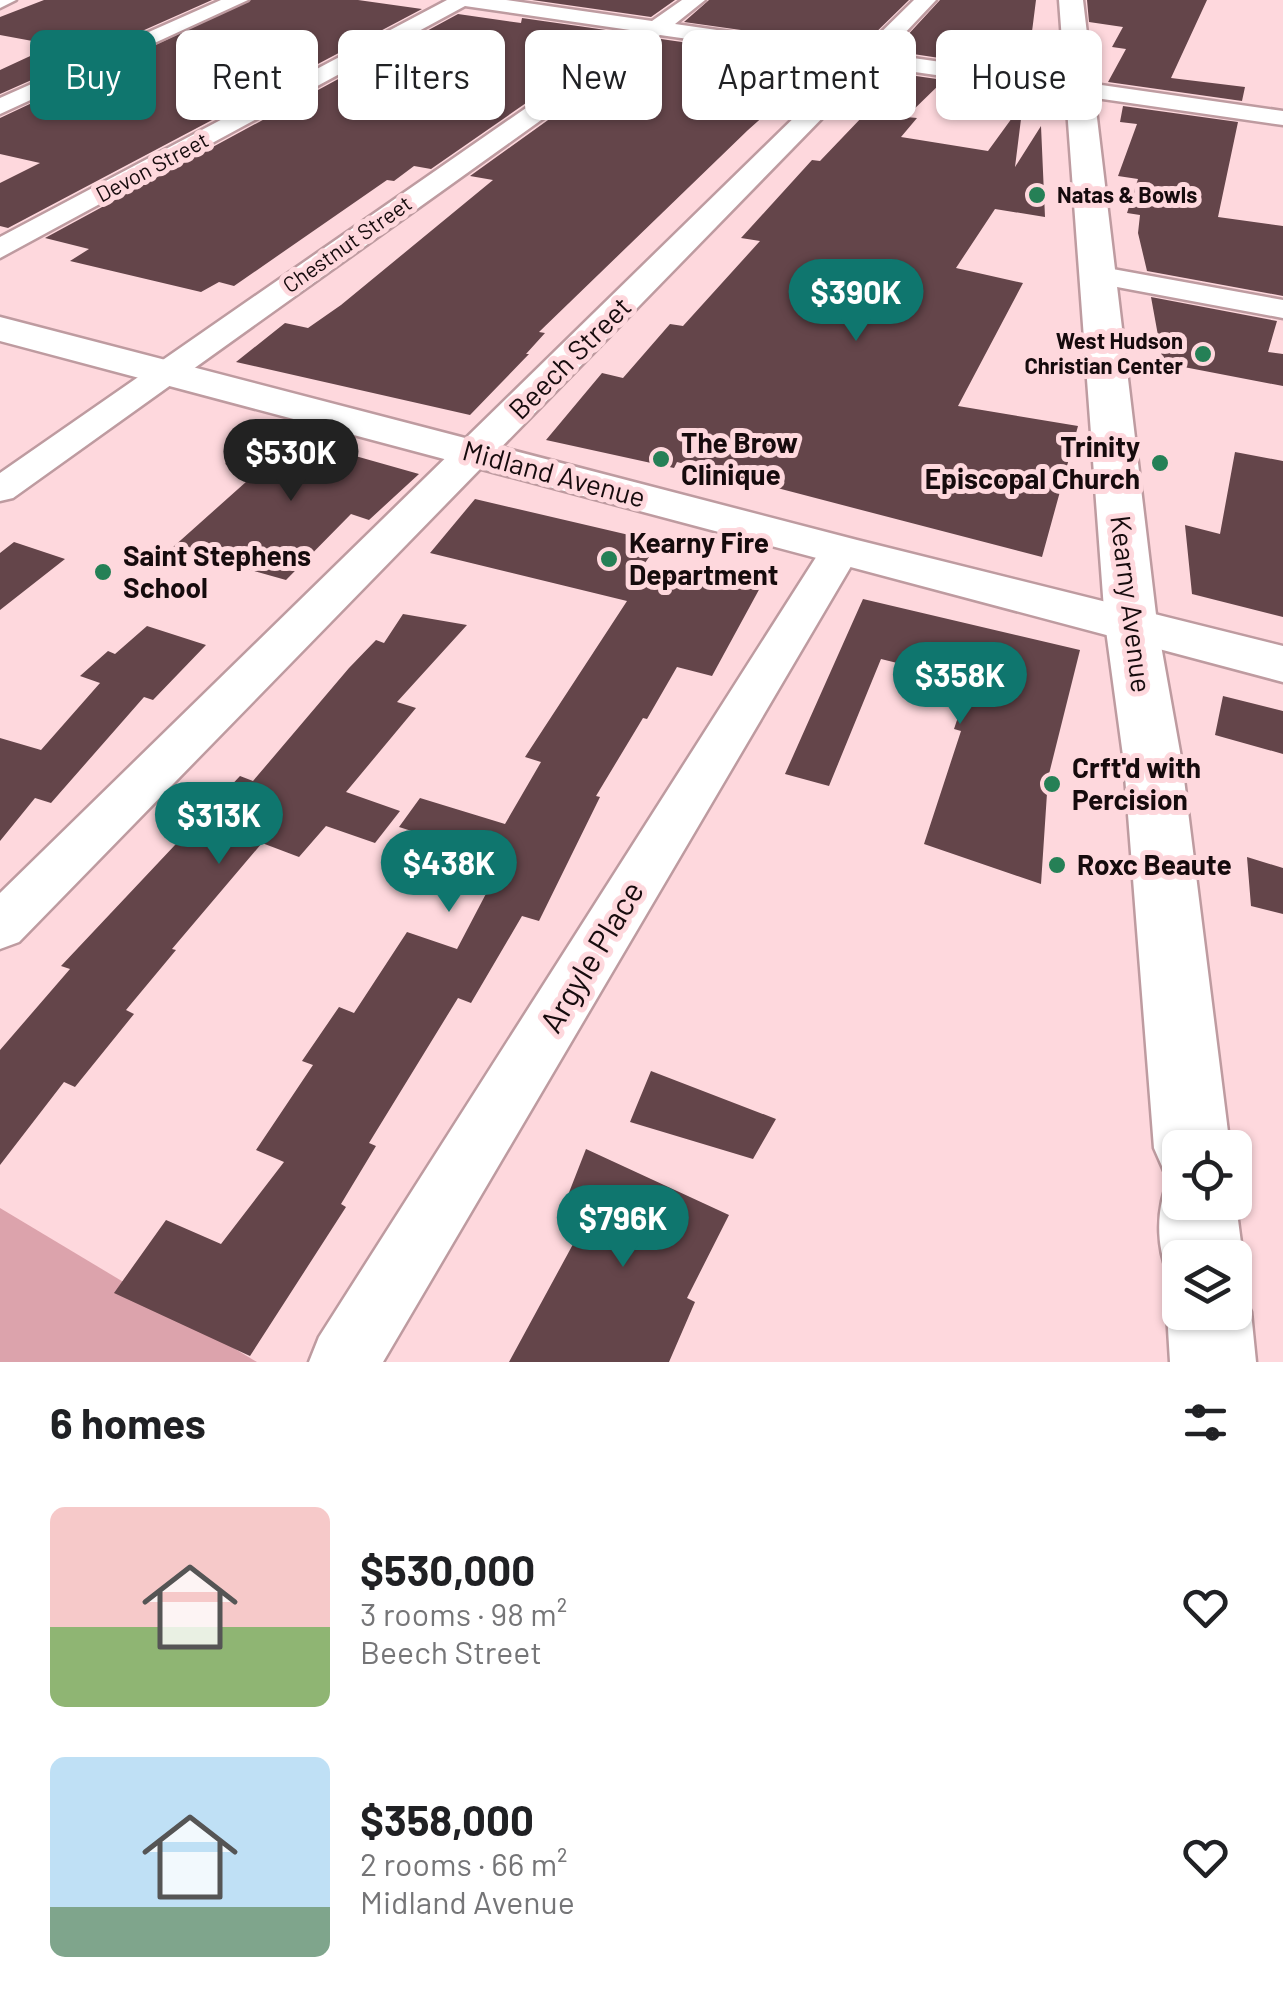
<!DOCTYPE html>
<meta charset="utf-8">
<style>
:root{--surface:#fff;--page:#f6f6f6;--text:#202124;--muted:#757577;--accent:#0f766e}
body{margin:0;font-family:Barlow,sans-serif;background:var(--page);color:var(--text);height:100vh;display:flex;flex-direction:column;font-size:38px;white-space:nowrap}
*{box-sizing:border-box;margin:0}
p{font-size:32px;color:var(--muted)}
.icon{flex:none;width:55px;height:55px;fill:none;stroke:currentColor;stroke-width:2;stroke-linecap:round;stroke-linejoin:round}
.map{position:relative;height:1362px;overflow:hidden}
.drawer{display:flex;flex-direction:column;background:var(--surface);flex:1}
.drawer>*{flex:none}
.top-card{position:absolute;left:30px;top:30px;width:1225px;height:90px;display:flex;gap:20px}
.controls{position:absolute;left:1162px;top:1130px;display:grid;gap:20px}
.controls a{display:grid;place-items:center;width:90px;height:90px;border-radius:15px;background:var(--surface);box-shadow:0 2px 8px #0004;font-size:50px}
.price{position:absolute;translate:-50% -85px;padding:0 22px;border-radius:35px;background:var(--accent);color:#fff;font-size:32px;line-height:65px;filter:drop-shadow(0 2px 5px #0008)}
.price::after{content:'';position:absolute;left:50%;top:60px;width:30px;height:22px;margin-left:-15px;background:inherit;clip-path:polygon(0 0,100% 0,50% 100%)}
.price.selected{background:#222;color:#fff}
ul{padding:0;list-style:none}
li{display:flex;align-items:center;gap:30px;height:250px;padding:0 50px}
li span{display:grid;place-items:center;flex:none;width:280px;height:200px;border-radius:15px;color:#555}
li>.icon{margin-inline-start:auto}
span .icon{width:120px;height:120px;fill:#fffc;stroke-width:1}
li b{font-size:42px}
h2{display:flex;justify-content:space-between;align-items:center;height:120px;padding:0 50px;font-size:42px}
.tag{padding:0 35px;border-radius:15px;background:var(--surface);box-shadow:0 2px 8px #0004;font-size:35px;line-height:90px}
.tag.selected{background:var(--accent);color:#fff}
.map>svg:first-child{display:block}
</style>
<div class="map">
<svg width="1283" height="1362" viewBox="0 0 1283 1362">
<rect width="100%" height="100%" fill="#fed8dd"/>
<path fill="#dca3ac" d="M 0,1208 L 257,1362 L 0,1362 Z"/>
<path fill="#64454a" d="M 44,0 L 212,0 L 0,94 L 0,70 L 54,45 L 0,35 L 0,17 Z
M 251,0 L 358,0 L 422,9 L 8,228 L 0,226 L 0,183 L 40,163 L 0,154 L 0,118 Z
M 532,0 L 675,0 L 651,17 Z
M 709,0 L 909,0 L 861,47 L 684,22 Z
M 940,0 L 1036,0 L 1027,71 L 893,51 Z
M 1087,0 L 1207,0 L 1171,78 L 1245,87 L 1242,101 L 1108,82 L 1126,49 L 1112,47 L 1123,27 L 1089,22 Z
M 458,14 L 521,23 L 522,18 L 627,33 L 431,169 L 414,166 L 394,181 L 387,180 L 234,286 L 219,282 L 201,292 L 70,261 L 89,249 L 45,238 Z
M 661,39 L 843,65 L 825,82 L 805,79 L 748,130 L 539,332 L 545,333 L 526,354 L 529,354 L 470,415 L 236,362 L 285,323 L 308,328 L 341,305 L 493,180 L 470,176 Z
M 874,70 L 944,80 L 906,117 L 917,118 L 901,137 L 988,151 L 1023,103 L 1015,167 L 1041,126 L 1045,217 L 995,209 L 956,268 L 1023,283 L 958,406 L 1078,426 L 1042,557 L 677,462 L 674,468 L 546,440 L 602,373 L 623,378 L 670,324 L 683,326 L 760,241 L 741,238 L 812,160 L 820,161 L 886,92 L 857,88 Z
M 1123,106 L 1238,122 L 1218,217 L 1283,226 L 1283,296 L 1147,271 L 1138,233 L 1140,215 L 1127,213 L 1138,179 L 1118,176 L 1137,124 L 1120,122 Z
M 1151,297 L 1277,321 L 1268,352 L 1283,354 L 1283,386 L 1163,363 Z
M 267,431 L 419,474 L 369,520 L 351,514 L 286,580 L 172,548 L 256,473 L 225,464 Z
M 1235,452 L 1283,461 L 1283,617 L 1192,594 L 1185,525 L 1220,534 Z
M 475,499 L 659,542 L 643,566 L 723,586 L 727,578 L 761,586 L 712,676 L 677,667 L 647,719 L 643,718 L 596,796 L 600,797 L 539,921 L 522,916 L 471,1003 L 458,998 L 369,1143 L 376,1146 L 341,1204 L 346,1207 L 250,1356 L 114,1293 L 166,1220 L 221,1244 L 284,1162 L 256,1150 L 313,1065 L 302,1061 L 339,1007 L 354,1013 L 407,932 L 457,949 L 489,888 L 472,883 L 487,855 L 399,827 L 420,798 L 505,824 L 541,762 L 525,757 L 627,601 L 430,553 Z
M 14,542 L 65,559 L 0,610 L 0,553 Z
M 863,599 L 1080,650 L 1048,778 L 1041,884 L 924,844 L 961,731 L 954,729 L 970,681 L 881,659 L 829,786 L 785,774 Z
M 403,614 L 467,625 L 397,702 L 416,708 L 346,792 L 400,811 L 375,843 L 326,826 L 299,857 L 262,843 L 172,949 L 176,950 L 126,1010 L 134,1014 L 75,1087 L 64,1082 L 0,1165 L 0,1050 L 70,969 L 61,966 L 240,776 L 253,781 L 349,668 L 376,640 L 384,643 Z
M 147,626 L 206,645 L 153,700 L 144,697 L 51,803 L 35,798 L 0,841 L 0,738 L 41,750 L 100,683 L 80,676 L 108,651 L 115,654 Z
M 1223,696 L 1283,711 L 1283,754 L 1215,735 Z
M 1247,857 L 1283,868 L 1283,914 L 1251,906 Z
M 651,1071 L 776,1119 L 753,1159 L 630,1122 Z
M 586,1149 L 729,1215 L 687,1298 L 695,1302 L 669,1362 L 509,1362 L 584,1224 L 561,1213 Z"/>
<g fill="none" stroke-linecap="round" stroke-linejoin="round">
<g stroke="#be9ba0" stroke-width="5">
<path id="minor" d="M 0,0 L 16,0 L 0,8 Z
M 221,0 L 248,0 L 0,114 L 0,98 Z
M 447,0 L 506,0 L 652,21 L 682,0 L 705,0 L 675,24 L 862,51 L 914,0 L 936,0 L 885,54 L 1283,111 L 1283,125 L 873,66 L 19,942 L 0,949 L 0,893 L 851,62 L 660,35 L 13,498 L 0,501 L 0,473 L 637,31 L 465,6 L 0,258 L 0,237 Z
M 1096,266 L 1283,300 L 1283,318 L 1085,281 L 1081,275 L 1085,269 Z
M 840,539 L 854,542 L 860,551 L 383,1362 L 309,1362 L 319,1337 L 820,551 L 826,542 Z"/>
</g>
<g stroke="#be9ba0" stroke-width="5">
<path id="tertiary" d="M 0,317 L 857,540 L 1283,646 L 1283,682 L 0,341 Z"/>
</g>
<g stroke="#be9ba0" stroke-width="5">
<path id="primary" d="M 1059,0 L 1083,0 L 1157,623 L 1182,763 L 1230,1148 L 1180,1148 L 1180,1202 L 1235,1202 L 1235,1197 L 1243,1258 L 1235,1278 L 1235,1258 L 1180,1258 L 1180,1312 L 1235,1312 L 1235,1281 L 1238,1283 L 1251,1312 L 1256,1362 L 1170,1362 L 1167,1312 L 1178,1287 C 1154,1261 1154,1204 1172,1175 L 1165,1173 L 1154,1148 L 1124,763 L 1105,623 Z"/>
</g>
<use href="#minor" fill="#fff" fill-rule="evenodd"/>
<use href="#tertiary" fill="#fff" fill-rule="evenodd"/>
<use href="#primary" fill="#fff" fill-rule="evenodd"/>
</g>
<g fill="#258056" stroke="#fed8dd" stroke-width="4">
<circle cx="1037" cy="195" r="10"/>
<circle cx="1203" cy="354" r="10"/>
<circle cx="661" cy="459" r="10"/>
<circle cx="1160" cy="463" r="10"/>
<circle cx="609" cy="559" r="10"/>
<circle cx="103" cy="572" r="10"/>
<circle cx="1052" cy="784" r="10"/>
<circle cx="1057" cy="865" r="10"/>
</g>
<g text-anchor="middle" stroke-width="10" stroke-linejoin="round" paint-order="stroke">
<g font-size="22" fill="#160b0d" stroke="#fed8dd">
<text transform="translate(152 167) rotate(-28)" y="8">Devon Street</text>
<text transform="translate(347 244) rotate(-35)" y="8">Chestnut Street</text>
</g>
<g font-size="22" font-weight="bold" fill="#160b0d" stroke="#fed8dd" text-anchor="start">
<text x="1057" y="203">Natas &amp; Bowls</text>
<text x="1183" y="349" text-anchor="end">West Hudson<tspan x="1183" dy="25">Christian Center</tspan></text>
</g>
<g font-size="28" fill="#160b0d" stroke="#fed8dd">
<text transform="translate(570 358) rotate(-45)" y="10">Beech Street</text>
<text transform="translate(554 474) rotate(15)" y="10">Midland Avenue</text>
<text transform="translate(1131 604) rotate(83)" y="10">Kearny Avenue</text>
</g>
<g font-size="28" font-weight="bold" fill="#160b0d" stroke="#fed8dd" text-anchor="start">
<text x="681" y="453">The Brow<tspan x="681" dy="32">Clinique</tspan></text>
<text x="1140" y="457" text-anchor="end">Trinity<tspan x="1140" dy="32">Episcopal Church</tspan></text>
<text x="629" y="553">Kearny Fire<tspan x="629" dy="32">Department</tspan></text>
<text x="123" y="566">Saint Stephens<tspan x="123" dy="32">School</tspan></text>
<text x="1072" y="778">Crft'd with<tspan x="1072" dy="32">Percision</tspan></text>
<text x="1077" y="875">Roxc Beaute</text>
</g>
<g font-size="32" fill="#160b0d" stroke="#fed8dd">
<text transform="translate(592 957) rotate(-59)" y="11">Argyle Place</text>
</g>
</g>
</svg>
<div class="controls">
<a><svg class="icon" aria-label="locate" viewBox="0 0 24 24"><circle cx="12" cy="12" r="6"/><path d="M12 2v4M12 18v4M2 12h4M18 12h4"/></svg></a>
<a><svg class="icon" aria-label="layers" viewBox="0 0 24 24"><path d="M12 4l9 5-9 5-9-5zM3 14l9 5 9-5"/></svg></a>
</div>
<b class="price" style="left:856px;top:344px">$390K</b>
<b class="price selected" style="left:291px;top:504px">$530K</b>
<b class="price" style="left:960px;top:727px">$358K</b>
<b class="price" style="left:219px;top:867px">$313K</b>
<b class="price" style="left:449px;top:915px">$438K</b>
<b class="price" style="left:623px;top:1270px">$796K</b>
<div class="top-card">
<a class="tag selected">Buy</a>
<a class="tag">Rent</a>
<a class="tag">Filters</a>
<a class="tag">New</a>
<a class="tag">Apartment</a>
<a class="tag">House</a>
</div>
</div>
<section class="drawer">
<h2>6 homes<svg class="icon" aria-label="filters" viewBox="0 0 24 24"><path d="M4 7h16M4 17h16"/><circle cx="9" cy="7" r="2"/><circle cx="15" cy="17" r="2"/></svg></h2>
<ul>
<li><span style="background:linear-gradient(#f6c9c9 60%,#8fb573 0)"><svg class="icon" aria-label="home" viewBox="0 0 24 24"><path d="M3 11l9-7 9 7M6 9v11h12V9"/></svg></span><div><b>$530,000</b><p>3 rooms · 98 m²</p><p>Beech Street</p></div><svg class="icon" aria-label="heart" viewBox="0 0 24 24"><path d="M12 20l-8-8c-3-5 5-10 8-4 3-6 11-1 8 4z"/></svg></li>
<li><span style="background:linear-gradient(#bfe0f5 75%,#7fa58c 0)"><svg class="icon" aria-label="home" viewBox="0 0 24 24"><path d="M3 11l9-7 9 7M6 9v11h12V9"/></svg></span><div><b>$358,000</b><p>2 rooms · 66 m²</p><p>Midland Avenue</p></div><svg class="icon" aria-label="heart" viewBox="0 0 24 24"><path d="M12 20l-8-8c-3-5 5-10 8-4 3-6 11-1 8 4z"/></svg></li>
</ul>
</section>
